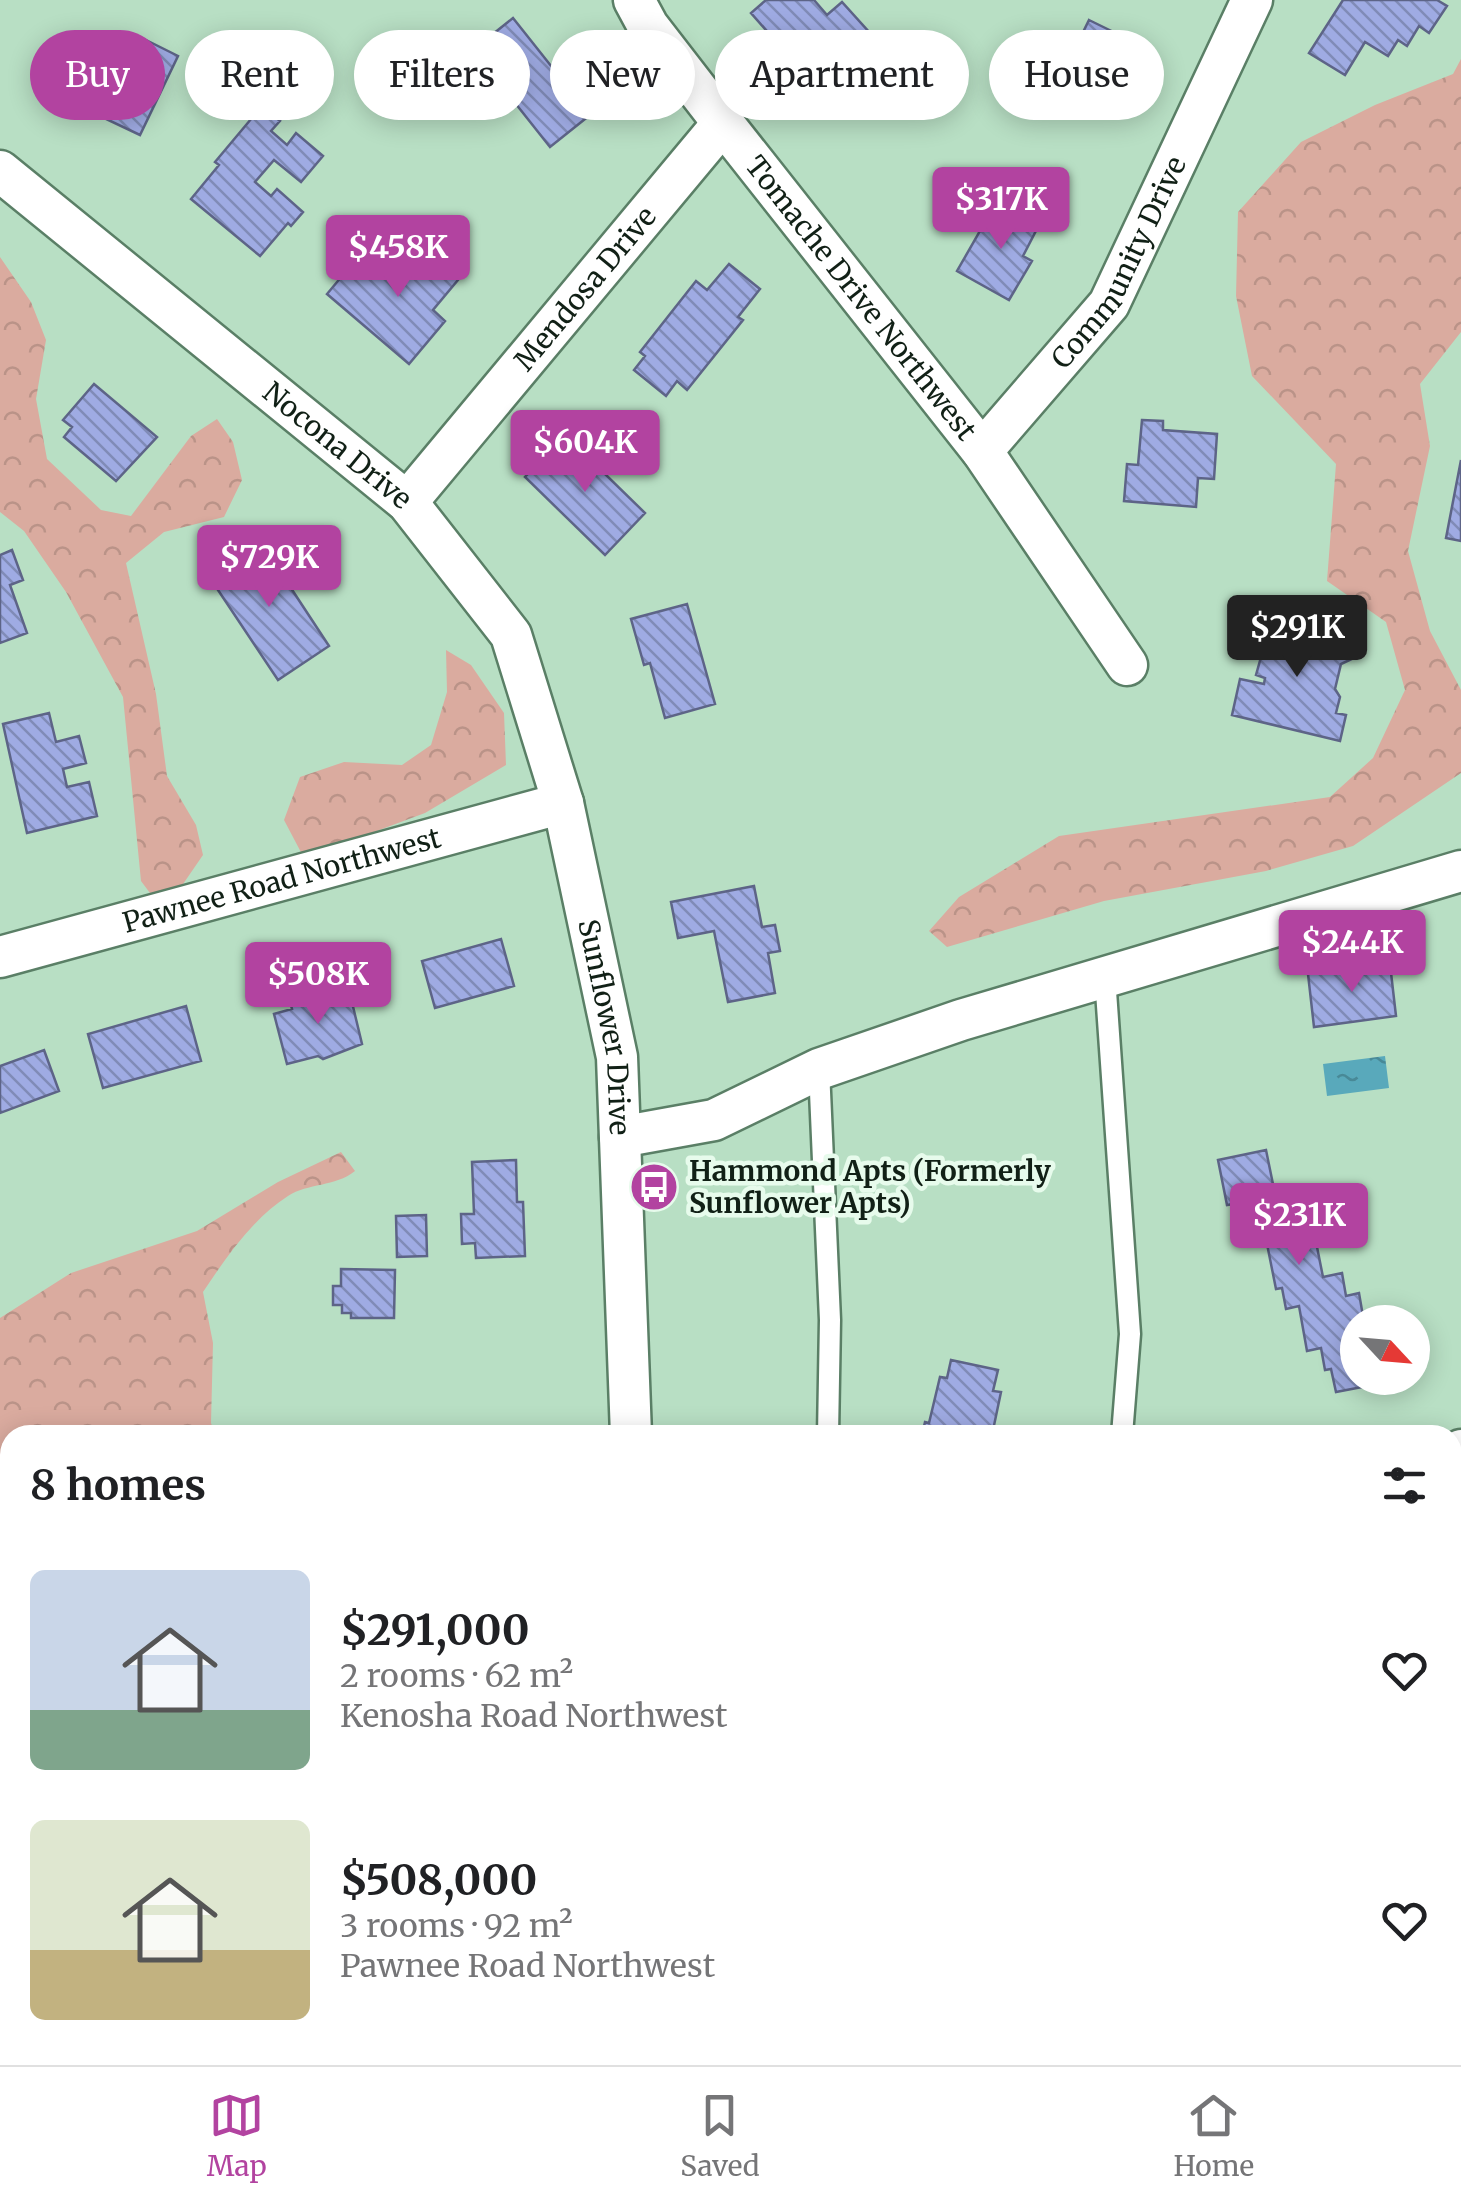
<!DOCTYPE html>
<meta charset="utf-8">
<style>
:root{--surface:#fff;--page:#f6f6f6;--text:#202124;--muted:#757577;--line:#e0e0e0;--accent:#b243a0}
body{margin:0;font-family:Merriweather,serif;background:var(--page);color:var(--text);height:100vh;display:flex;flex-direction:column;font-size:38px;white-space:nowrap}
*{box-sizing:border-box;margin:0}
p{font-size:32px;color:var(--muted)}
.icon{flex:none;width:55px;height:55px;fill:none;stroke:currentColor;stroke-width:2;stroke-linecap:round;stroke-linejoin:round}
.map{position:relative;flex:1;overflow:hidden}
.sheet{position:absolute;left:0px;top:1425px;width:1462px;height:640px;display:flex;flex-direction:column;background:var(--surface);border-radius:30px 30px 0 0;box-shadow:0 5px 25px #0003}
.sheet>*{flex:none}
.top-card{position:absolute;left:30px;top:30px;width:1402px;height:90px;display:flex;gap:20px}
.needle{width:65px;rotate:116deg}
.controls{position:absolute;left:1340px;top:1305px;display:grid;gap:20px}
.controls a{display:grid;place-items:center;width:90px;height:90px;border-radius:50%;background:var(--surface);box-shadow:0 5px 25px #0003;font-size:50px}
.price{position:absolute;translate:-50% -85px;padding:0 22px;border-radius:10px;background:var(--accent);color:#fff;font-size:32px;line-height:65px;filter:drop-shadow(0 2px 5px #0008)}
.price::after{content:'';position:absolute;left:50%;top:60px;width:30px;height:22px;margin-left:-15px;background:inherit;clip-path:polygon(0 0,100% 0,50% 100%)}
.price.current{background:#222;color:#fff}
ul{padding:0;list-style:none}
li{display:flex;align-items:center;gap:30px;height:250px;padding:0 30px}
li span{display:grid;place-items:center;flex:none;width:280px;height:200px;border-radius:15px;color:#555}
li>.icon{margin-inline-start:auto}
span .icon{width:120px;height:120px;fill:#fffc;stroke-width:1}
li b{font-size:42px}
h2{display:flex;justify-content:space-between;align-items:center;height:120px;padding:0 30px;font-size:42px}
.pill{padding:0 35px;border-radius:45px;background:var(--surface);box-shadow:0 5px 25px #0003;font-size:35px;line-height:90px}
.pill.current{background:var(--accent);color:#fff}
.tab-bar{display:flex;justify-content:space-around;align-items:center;height:140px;border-top:2px solid var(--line);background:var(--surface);font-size:28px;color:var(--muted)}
.tab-bar a{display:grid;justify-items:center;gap:5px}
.tab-bar .current{color:var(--accent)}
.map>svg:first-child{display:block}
</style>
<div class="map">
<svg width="1461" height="2065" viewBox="0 0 1461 2065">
<defs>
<pattern id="forest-crowns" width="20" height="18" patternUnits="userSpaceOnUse" patternTransform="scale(2.5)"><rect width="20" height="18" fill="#daab9f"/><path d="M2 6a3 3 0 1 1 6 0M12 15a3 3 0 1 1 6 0" fill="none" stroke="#ba9388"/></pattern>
<pattern id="water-ripples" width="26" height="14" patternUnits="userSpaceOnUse" patternTransform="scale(2.5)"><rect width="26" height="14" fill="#59a9bb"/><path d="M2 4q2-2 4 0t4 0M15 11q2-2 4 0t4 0" fill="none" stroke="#488997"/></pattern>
<pattern id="building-back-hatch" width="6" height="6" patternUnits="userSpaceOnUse" patternTransform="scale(2.5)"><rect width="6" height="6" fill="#9fabe3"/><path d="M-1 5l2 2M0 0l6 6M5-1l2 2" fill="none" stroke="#808bb7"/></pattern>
</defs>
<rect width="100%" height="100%" fill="#b8dfc4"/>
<path fill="url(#forest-crowns)" d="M 1461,59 L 1461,332 L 1420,384 L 1430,446 L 1408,551 L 1430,631 L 1461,690 L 1461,773 L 1353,846 L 1266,871 L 1104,901 L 947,947 L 929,931 L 959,897 L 1059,836 L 1330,797 L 1373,758 L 1405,690 L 1386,622 L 1327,581 L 1336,464 L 1252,376 L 1236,296 L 1238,212 L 1301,142 L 1375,105 L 1453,74 Z
M 0,257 L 31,302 L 46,340 L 36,399 L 47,459 L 101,510 L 131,516 L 191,436 L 217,419 L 233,442 L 242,480 L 224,517 L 164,532 L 126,563 L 156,694 L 167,776 L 196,825 L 203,855 L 181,887 L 150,893 L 141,881 L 123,697 L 66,592 L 24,531 L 0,512 Z
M 446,650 L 471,665 L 504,713 L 506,765 L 425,813 L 304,858 L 284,820 L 300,777 L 344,762 L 402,765 L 431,745 L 447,692 Z
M 341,1152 L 355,1171 C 335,1187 308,1183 288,1196 C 253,1218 225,1259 203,1292 L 213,1343 L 211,1423 L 215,1435 L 10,1435 L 10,1601 L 0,1599 L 0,1318 L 71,1273 L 197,1231 L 278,1182 Z
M 10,1926 L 10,2055 L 358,2055 L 378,2064 L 437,2059 L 486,2061 L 488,2065 L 0,2065 L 0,1931 Z
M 1461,1942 L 1461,2065 L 1420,2065 L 1421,2055 L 1452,2055 L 1453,1945 Z
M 1130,2055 L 1289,2055 L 1292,2065 L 1135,2065 Z"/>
<path fill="url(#water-ripples)" d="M 1385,1056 L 1389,1088 L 1327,1096 L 1323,1064 Z"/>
<path fill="url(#building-back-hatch)" stroke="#5d6487" stroke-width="2.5" d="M 766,0 L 814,0 L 827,15 L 842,2 L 869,32 L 848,50 L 875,81 L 839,113 L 751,13 Z
M 1343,0 L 1437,0 L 1447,6 L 1429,33 L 1419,26 L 1407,46 L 1398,40 L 1388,56 L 1365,42 L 1345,75 L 1309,53 Z
M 513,18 L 590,115 L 550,147 L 473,50 Z
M 1089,20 L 1140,45 L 1114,94 L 1110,92 L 1107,100 L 1103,99 L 1096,114 L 1053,94 Z
M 142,38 L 178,56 L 140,135 L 70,102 L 91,56 L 125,73 Z
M 262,106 L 280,121 L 271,131 L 287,145 L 296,133 L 323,156 L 301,182 L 274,160 L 255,182 L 271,196 L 277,189 L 303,212 L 291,226 L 288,223 L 260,256 L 191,199 L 219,165 L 215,162 Z
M 1004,203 L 1040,223 L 1023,256 L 1032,261 L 1009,300 L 957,271 L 988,217 L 994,220 Z
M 429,246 L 463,274 L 433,310 L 445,321 L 409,364 L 327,294 L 363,251 L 399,281 Z
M 729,264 L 760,289 L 738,317 L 743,320 L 687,390 L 677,381 L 666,396 L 634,370 L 645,356 L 640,352 L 696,281 L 707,290 Z
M 94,384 L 157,437 L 116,481 L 64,437 L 72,427 L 63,420 Z
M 1142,420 L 1163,421 L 1163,430 L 1217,434 L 1214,479 L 1198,478 L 1196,507 L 1124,501 L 1127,464 L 1138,465 Z
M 565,435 L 645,513 L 605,555 L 525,477 Z
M 1461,460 L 1461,541 L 1446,538 Z
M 260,541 L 329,646 L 278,680 L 208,575 Z
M 12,550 L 23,580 L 10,585 L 27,633 L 0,643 L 0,555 Z
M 687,604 L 715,704 L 665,718 L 650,663 L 644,665 L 631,619 Z
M 1284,619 L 1349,638 L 1354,647 L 1352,659 L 1341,664 L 1335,689 L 1340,697 L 1336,713 L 1346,715 L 1340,741 L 1232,715 L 1240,679 L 1264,684 L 1265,678 L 1256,675 L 1263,650 L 1254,641 L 1256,630 L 1265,625 L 1282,629 Z
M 49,713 L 56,742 L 79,736 L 86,763 L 63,769 L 67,787 L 89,782 L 97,816 L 27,833 L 3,724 Z
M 754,886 L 762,927 L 775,925 L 780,951 L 768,953 L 775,993 L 728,1002 L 714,931 L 678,938 L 671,902 Z
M 501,939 L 514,986 L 435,1008 L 422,961 Z
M 1390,964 L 1396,1016 L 1314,1027 L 1308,974 Z
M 330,991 L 333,999 L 350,994 L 362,1044 L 323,1059 L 318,1056 L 287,1064 L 274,1014 L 292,1009 L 290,1002 Z
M 186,1006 L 201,1061 L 103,1088 L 88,1034 Z
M 44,1050 L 59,1091 L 0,1113 L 0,1066 Z
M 1266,1150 L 1275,1194 L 1288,1191 L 1292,1213 L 1304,1211 L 1307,1233 L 1314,1232 L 1323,1277 L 1342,1273 L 1346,1296 L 1359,1293 L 1364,1322 L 1358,1322 L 1358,1378 L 1382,1378 L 1383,1383 L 1336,1392 L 1331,1369 L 1325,1370 L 1321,1348 L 1307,1351 L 1299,1306 L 1286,1309 L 1282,1288 L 1276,1289 L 1267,1244 L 1262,1245 L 1257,1223 L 1244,1225 L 1240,1203 L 1227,1205 L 1218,1160 Z
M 516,1160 L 517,1202 L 523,1202 L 525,1256 L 476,1258 L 475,1243 L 462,1244 L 461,1214 L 474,1214 L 472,1162 Z
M 426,1215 L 427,1256 L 397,1257 L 396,1216 Z
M 341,1269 L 395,1270 L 394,1318 L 351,1318 L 351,1313 L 342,1313 L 342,1305 L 333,1305 L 333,1286 L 341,1286 Z
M 951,1360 L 998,1370 L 993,1391 L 1001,1392 L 992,1435 L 922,1435 L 925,1422 L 929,1423 L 940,1377 L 947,1378 Z
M 517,2055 L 553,2055 L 554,2063 L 518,2065 Z"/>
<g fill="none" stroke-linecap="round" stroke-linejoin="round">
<g stroke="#5a7f66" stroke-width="25">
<path id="lane" d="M 1105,977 L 1130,1334 L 1122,1435
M 819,1069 L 830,1320 L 828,1435"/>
</g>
<g stroke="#5a7f66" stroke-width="45">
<g id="street">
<path id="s1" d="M 634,0 L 648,26 L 723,123 L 982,451 L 1127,665"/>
<path id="s2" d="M 0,171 L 407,502 L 511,635 L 563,803 L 617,1057 L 631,1435"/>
<path id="s3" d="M 982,451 L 1109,304 L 1252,0"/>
<path id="s4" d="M 407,502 L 723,123"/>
<path id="s5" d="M 0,957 L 563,803"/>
<path d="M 620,1137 L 714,1120 L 819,1069 L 961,1020 L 1461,871"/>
<path d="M 1452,1486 L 1461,1450"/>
<path d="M 653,2055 L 653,2065"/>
<path d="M 1370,2055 L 1370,2065"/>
</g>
</g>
<use href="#lane" stroke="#fff" stroke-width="20"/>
<use href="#street" stroke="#fff" stroke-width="40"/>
</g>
<defs>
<g id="bus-disc" transform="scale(2.5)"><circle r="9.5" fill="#b243a0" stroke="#e7fbec"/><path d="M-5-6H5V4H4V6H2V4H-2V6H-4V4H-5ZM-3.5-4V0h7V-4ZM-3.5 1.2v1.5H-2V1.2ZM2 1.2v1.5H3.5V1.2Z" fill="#fff"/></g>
</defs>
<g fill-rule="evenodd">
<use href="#bus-disc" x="654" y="1187"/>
</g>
<g text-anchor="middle" stroke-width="9" stroke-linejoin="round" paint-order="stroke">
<g font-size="28" fill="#112016" stroke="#e7fbec">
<text dy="10" stroke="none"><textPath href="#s3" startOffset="235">Community Drive</textPath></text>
<text dy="10" stroke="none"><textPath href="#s4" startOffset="278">Mendosa Drive</textPath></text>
<text dy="10" stroke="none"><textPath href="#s1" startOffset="375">Tomache Drive Northwest</textPath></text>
<text dy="10" stroke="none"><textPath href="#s2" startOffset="435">Nocona Drive</textPath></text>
<text dy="10" stroke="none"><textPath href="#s5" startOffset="292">Pawnee Road Northwest</textPath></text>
<text dy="10" stroke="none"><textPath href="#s2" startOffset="1098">Sunflower Drive</textPath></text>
</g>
<g font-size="28" font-weight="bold" fill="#112016" stroke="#e7fbec" text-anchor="start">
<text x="689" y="1181">Hammond Apts (Formerly<tspan x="689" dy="32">Sunflower Apts)</tspan></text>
</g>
</g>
</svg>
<div class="controls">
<a><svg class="needle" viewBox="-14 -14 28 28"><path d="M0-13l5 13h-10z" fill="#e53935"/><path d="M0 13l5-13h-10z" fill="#757577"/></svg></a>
</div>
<b class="price" style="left:1001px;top:252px">$317K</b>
<b class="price" style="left:398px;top:300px">$458K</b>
<b class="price" style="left:585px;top:495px">$604K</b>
<b class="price" style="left:269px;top:610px">$729K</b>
<b class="price current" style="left:1297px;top:680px">$291K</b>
<b class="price" style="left:1352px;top:995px">$244K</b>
<b class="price" style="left:318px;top:1027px">$508K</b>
<b class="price" style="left:1299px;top:1268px">$231K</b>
<div class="top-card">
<a class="pill current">Buy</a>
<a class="pill">Rent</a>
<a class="pill">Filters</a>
<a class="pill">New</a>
<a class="pill">Apartment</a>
<a class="pill">House</a>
</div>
<section class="sheet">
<h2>8 homes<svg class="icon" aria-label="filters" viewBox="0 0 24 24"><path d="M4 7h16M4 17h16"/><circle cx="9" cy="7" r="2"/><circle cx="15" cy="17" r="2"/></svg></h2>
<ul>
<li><span style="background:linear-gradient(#c9d6e8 70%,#7fa58c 0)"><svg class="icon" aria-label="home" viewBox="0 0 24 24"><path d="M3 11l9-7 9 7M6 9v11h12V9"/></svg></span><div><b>$291,000</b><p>2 rooms · 62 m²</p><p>Kenosha Road Northwest</p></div><svg class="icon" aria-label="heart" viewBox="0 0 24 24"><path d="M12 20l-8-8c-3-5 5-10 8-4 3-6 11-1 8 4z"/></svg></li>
<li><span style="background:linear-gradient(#dfe7d0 65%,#c2b280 0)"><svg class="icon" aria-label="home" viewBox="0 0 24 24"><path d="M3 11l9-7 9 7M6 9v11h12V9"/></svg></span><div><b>$508,000</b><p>3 rooms · 92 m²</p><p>Pawnee Road Northwest</p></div><svg class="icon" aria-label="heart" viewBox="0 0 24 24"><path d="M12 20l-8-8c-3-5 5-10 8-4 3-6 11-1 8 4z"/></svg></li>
</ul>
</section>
</div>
<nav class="tab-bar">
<a class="current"><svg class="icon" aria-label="map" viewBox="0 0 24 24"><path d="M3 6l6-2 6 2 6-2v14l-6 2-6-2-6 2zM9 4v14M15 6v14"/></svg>Map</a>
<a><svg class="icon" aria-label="saved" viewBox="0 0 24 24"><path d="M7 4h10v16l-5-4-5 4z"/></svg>Saved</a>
<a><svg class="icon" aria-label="home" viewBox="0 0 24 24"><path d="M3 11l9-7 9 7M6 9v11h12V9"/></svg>Home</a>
</nav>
